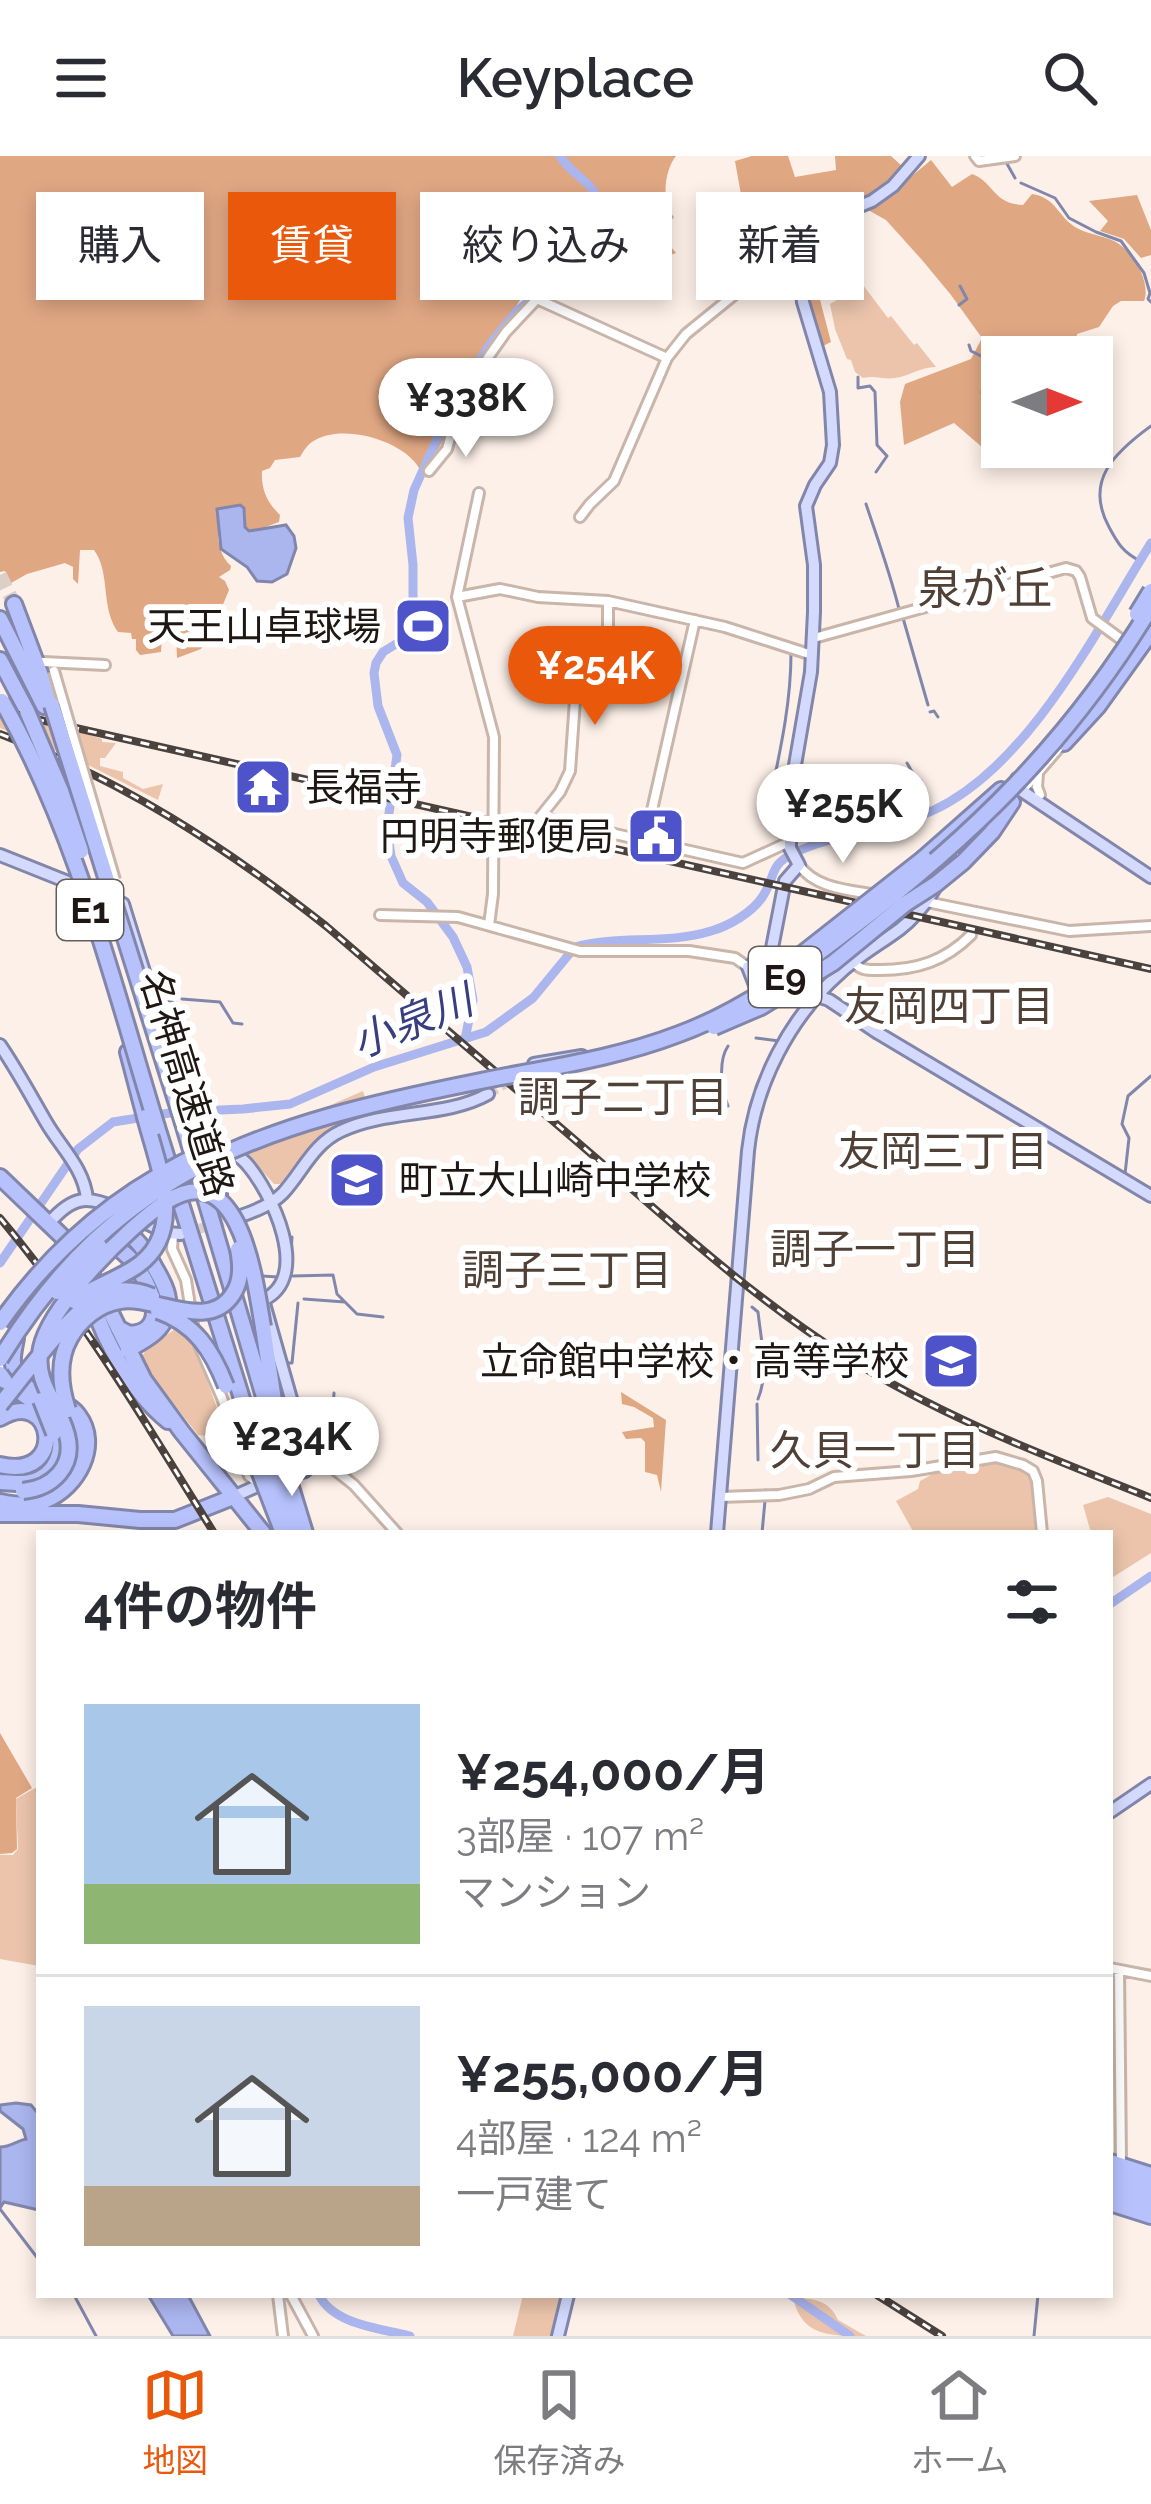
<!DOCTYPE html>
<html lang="ja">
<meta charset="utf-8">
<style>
:root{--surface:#fff;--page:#f7f7f7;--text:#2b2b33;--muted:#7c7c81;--line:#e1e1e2;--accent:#ea580c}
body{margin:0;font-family:Raleway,"Noto Sans JP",sans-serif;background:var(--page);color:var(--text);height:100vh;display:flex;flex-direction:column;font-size:45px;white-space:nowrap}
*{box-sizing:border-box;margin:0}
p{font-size:39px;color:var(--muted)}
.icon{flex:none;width:66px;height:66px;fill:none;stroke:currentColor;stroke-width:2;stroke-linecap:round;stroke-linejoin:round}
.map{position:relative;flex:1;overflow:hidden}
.sheet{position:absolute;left:36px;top:1374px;width:1077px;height:768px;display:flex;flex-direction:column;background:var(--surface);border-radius:0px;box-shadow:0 6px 18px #0003}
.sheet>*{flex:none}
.top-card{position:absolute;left:36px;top:36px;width:1080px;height:108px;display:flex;gap:24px}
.needle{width:78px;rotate:90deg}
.tools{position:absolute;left:981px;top:180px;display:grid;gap:24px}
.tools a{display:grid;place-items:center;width:132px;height:132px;border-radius:0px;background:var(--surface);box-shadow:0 6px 18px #0003;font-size:60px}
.price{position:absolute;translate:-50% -102px;padding:0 27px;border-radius:42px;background:#fff;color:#222;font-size:39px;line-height:78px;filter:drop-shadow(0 3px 6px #0008)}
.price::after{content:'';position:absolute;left:50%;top:72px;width:36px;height:27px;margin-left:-18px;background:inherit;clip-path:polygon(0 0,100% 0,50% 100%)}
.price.active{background:var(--accent);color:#fff}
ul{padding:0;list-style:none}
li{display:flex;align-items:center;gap:36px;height:300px;padding:0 48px}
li+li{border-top:3px solid var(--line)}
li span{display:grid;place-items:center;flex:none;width:336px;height:240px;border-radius:0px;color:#555}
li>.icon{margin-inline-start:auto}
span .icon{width:144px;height:144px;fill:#fffc;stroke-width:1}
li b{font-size:51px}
h2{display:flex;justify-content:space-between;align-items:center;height:144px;padding:0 48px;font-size:51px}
.chip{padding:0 42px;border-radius:0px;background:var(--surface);box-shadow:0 6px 18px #0003;font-size:42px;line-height:108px}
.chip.active{background:var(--accent);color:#fff}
header{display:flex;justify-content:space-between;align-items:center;height:156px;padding:0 48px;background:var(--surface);font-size:54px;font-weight:600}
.tab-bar{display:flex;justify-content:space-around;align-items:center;height:168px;border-top:3px solid var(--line);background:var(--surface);font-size:33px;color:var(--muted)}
.tab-bar a{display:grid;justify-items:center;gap:6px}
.tab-bar .active{color:var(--accent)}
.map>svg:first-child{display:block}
</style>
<header><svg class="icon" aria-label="menu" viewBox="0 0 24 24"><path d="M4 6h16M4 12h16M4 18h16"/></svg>Keyplace<svg class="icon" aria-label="search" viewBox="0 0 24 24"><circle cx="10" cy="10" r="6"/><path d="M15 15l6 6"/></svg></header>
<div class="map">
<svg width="1151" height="2180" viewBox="0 0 1151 2180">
<rect width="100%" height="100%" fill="#fdf0e8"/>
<path fill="#ebc4ab" d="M 863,129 L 888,162 L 891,160 L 914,189 L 917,187 L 936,211 C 920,211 910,220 895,222 C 884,224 875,219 863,222 L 855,216 L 851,204 L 847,203 L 835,173 L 830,148 Z
M 0,558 L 90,579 L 102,583 L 102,586 L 116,587 L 105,602 L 100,602 L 100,610 L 123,616 L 123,622 L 143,633 L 163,628 L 158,644 L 74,602 L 0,572 Z
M 363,935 L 370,959 C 325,977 312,988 284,1028 L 274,1028 L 243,994 L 243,987 L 254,975 L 317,955 Z
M 179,1170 L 190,1178 L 228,1282 L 198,1279 L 145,1211 L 142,1201 L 145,1195 Z
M 997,1304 L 1027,1313 L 1031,1318 L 1038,1377 L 914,1377 L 896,1345 L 918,1333 L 920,1325 L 942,1313 Z
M 1108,1341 L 1151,1358 L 1151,1397 L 1110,1423 L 1110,1377 L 1091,1377 L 1083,1349 Z
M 37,1631 L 39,1636 L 39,1810 L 0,1803 L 0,1699 L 13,1699 L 18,1693 L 16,1643 Z
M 523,2139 L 561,2139 L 551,2180 L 513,2180 Z
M 793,2142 C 812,2142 830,2144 838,2164 L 866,2180 C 828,2180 802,2180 793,2142 Z"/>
<path fill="#e0a783" d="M 0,0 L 676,0 C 664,15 661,46 674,61 L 660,78 L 676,97 L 668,100 L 628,66 L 605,59 L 582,85 L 540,115 L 467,222 L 447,216 L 442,207 L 430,208 L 424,225 L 429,232 L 427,236 C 432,240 439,244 443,249 C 456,270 437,302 419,312 C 403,284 340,266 312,286 C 307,289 303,296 300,301 L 275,304 L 270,312 L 262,315 C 261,334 267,346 280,359 L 279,366 L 255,375 L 249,375 L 245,371 L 246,358 L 239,349 L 220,352 C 217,372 215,396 231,410 L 230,414 L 219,421 L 225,425 L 229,434 L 210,480 L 201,493 L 177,502 L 176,478 L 162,479 L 161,496 L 140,499 L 136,494 L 136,483 L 132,483 L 131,477 L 118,476 C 100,451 111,417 94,394 L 80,394 L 78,428 L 73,423 L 73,411 L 65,407 L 27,418 L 11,427 L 5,415 L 0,416 Z
M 752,0 L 788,0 L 795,21 L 836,14 L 835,0 L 891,0 L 903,11 L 902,16 L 907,24 L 931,4 L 952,31 L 972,18 C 994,26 993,48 1023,49 L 1032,38 C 1055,41 1058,60 1075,71 C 1088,79 1108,80 1119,88 C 1135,99 1151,128 1144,145 L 1121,145 L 1113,150 L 1099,171 L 1077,178 L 1075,193 L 1070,200 L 1002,201 L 1002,291 L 1005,291 L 990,298 L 954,267 L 904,289 L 900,246 L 905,228 L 971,203 L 982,182 L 951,139 L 922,104 L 886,64 L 868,54 L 859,58 L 823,101 L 825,137 L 819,140 L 831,186 L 821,191 L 806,146 L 799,95 L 765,114 L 756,96 L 747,60 L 754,51 L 751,49 L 743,50 L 735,5 Z
M 1137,39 L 1151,74 L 1151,99 L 1141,102 L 1124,83 L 1100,75 L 1108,65 L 1089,45 Z
M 621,1236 L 666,1264 L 661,1336 L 657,1319 L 645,1316 L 645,1286 L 641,1282 L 626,1283 L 622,1276 L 654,1271 L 653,1262 L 634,1251 L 622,1248 Z
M 0,1577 L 32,1632 L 16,1642 L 17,1693 L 12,1697 L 0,1698 Z"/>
<path fill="#abb5ee" stroke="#8186ac" stroke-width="3" d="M 240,349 L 244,352 L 245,371 L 249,375 L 286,369 L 294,380 L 296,392 L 287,418 L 272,426 L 257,425 L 247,411 L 221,393 L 217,353 Z
M 16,1947 L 31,1949 L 36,1955 L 39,1953 L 39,2054 L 4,2046 L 0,2052 L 0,1991 C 11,1991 16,1985 26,1983 L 23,1973 L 0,1955 L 0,1949 Z
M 148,2139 L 188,2139 L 210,2180 L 173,2180 Z"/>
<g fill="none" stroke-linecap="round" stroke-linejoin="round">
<path stroke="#8186ac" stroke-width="3" d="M 1006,6 L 1015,22
M 1021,27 L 1055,42 L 1069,62 L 1096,76 L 1121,85 L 1144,117 L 1150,137 L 1148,143 L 1151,146
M 959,149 L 967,143 L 960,130
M 969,189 L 971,195 L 983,201 L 985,206
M 858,221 L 858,232 L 870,230 L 875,236 L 877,289 L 887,300 L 876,316
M 982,236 L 990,274 L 1002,284
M 1007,302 L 1009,291
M 866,348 C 878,384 890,417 899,453
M 1140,405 C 1123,396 1118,388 1109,371 C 1084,325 1114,297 1151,270
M 903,462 L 928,549
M 930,556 L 934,555 L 938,561
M 907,607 L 915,621
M 903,651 L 926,643 L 921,625 L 918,627
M 767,658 C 778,604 791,552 791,497
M 905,660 L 906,664
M 156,840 L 157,842 L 176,846
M 182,843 L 220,846 L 233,867 L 242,868
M 756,882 L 779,885
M 728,950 C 721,933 718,905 728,890
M 1125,1018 L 1129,982 L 1122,968 L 1128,940 L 1151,920
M 291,1097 L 292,1081
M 262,1120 L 278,1121
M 293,1120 L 333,1119 L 337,1138 L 344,1145
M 304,1143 L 345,1146 L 357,1158 L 383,1161
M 752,1151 L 758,1156 C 761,1184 769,1217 758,1243
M 288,1207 L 292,1207 L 298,1147
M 757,1248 L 758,1304
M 318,1289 L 329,1289 L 331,1283 L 334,1237
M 762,1377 L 766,1334
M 0,2053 L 39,2104
M 74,2139 L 96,2180
M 1034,2180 L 1038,2139"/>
<path stroke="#abb5ee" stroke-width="9" d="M 465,883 L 473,844 L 467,811 L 453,781 L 427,746 L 403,727 L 391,700 L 387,672 L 397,599 L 378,550 L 374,517 L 376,507 L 383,496 L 404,483 L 413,472 L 413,409 L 408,362 L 414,334 L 454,245 L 490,188 L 517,155 L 564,116 L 599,53 C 599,27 573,22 560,0
M 0,1107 L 78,993 L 113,966 L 176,956 L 243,953 L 290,948 L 374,911 L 486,876 L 533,842 L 575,791 C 619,779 666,789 711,775 C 729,770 753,756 763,740 C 776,720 769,709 794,697 C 836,677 890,674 934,654 C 1030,609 1097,473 1151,387
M 1110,1448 L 1151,1420
M 319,2139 C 334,2169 380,2172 410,2180
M 791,2139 L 850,2180"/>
<path stroke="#dccfc8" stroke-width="10" stroke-dasharray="10 5" stroke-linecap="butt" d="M 488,938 L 516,921
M 185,1077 L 233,1063"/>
<path stroke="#dccfc8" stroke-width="14" stroke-dasharray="14 7" stroke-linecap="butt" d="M 0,419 L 14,448"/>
<g stroke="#c9b5a9" stroke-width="14">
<path id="minor" d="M 975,0 L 979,5 L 1015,0
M 429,315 L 447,293 L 457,256 L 489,200 L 506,176 L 537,143 L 667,202
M 479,337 L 457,441 L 494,581 L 493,738 L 489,769
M 580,361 L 590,348 L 614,325 L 667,202 L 686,178 L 734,139
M 457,441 L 500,433 L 538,441 L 608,445 L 725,471 L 812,499
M 608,445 L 608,478 L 576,530 L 570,615 L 560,636 L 540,661 L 743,707 L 789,686
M 814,482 L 1066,412 L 1076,415 L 1080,421 L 1092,462 L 1126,487
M 43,506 L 105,509
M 1038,618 L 1037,631 L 1040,639
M 1022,635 L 1064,586
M 645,685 L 695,464
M 799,709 C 816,733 850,734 877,739
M 922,745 L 1069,775 L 1151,770
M 380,759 L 458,761 L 580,795 L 689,795 L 735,802 L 748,811
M 853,806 C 862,815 867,814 880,814 C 917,814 945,805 971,779
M 173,1079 L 172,1093 L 186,1124 L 194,1175
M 199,1189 L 222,1242 L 249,1320 L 259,1328
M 320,1302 L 354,1329 L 397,1377
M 720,1341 L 779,1339 L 809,1333 L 834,1321 L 911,1315 L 996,1301 L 1023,1309 L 1033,1315 L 1037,1325 L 1042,1377
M 1110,1812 L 1151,1820
M 1119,1814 L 1121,2008
M 278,2139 L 283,2180
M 291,2139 L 313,2180"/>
</g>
<g stroke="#8186aa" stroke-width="16">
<path id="major" d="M 1017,623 L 1022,635 L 1151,721
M 0,699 L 123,748 C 141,807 159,865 182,922 C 189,938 194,958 203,973 C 213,987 234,994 246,1007 C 271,1035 313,1121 263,1144 L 299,1271 L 306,1287 L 320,1302 L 305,1315 L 284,1321
M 792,832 L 829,844 L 878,877 L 1151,1040
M 758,837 L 748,811 L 769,798 L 772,792 L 785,725 L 799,709 L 790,692 L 790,673 L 795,609 L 811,516 L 814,456 L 814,409 L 806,350 L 815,329 L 830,307 L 833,289 L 830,236 L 803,146 L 798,103 L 805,90 L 855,52 L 872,45 L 893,30 L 919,0
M 0,889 C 17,914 31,940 46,966 C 61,992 84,1012 87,1043
M 534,908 L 582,900
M 233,1063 C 251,1056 269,1051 283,1037 C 303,1015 313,988 341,975 C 387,953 445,962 488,938
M 140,1064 L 167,1077 L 181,1078
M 50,1066 C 73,1040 87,1039 118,1053
M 233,1341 L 266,1326
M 717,1377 L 748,995 C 755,928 790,861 840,817 C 858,800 880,788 900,773 C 925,754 940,725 953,697
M 1110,1656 L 1151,1628
M 558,2180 L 568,2139"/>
</g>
<g stroke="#8186aa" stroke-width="20">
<path id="highway" d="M 14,448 L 52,549
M 0,463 L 44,550
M 0,504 L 27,555
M 1064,587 L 1098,550 L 1151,476
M 924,702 L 1001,634
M 963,706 L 992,676 L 1012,646
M 128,896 L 145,961
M 180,938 L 219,1038
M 183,967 L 283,1305
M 157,971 L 263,1310
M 0,1021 L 71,1089 L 95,1125 L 144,1224 L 182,1276 L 263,1377
M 82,1082 C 117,1055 139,1082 155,1112 C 165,1129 174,1146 164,1165 C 157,1179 141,1186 128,1194
M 106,1090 C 115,1092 117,1091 124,1097 C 145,1114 177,1176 129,1178 L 118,1172
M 91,1144 C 106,1188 132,1236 168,1265
M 263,1171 L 276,1258
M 0,1262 C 54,1229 69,1325 0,1309
M 65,1322 C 79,1299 76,1279 68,1254
M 0,1326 C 13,1327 27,1329 39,1323 C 61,1312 67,1283 52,1263 C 41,1248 21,1238 6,1226
M 0,1346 C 16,1349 31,1351 46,1344 C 77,1332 101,1289 78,1259 C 63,1239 28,1242 16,1219 C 10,1207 14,1194 16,1182
M 0,1358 L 78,1358 L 140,1364 L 175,1364 L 233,1341
M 1110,2006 L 1151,2019
M 1110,2020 L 1151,2033
M 1110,2034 L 1151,2046
M 1110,2047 L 1151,2060"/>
</g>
<use href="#minor" stroke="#fff" stroke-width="8"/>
<use href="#major" stroke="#d4dafd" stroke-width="10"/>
<use href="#highway" stroke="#b7c1fb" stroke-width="14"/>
<g stroke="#4b423e" stroke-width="8">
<path id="rail" d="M 0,555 L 1151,813
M 0,578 C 122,624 224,690 326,770 C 416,848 506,925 596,1002 C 677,1072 755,1143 845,1200 C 941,1261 1046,1300 1151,1342
M 0,1062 C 82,1159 147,1269 214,1377
M 877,2139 L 942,2180"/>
</g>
<use href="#rail" stroke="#fff" stroke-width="3" stroke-dasharray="9" stroke-linecap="butt"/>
<g stroke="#c9b5a9" stroke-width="14" stroke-linecap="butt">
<path id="minor-bridge" d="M 54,515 L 115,724"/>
</g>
<g stroke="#8186aa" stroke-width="20" stroke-linecap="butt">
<path id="highway-bridge" d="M 1137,458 L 1151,435
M 2,545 C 77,677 113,827 157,971
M 52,549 L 183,967
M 27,555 L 61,635 L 81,695
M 802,798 L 924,702
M 714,871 L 761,851 L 833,807 L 905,748 L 936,728 L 963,706
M 57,1136 L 100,1091
M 74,1145 C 93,1131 114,1125 134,1112 C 188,1078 158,1011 145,961
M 158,1155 C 195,1168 212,1194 226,1230
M 0,1167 C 53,1091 122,1033 207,995
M 0,1203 C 118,1010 267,968 476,926 C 545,912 614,903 679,878 C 742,855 797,814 849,774 C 973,680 1070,585 1151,451
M 0,1218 L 5,1225
M 41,1244 L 54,1277
M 0,1249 C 23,1221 74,1150 105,1138 C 121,1132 137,1134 152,1140
M 68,1254 C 60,1230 57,1205 70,1182 C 80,1164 99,1148 120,1145 C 155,1139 208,1177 233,1138 C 242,1124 241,1109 238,1093
M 283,1305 L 305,1377
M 271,1308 L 292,1377
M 258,1312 L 283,1377
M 23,1335 C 53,1332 75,1310 67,1279 C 59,1247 33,1227 41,1192 C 50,1149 129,1070 166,1046 C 240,998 255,1124 263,1171"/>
</g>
<use href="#minor-bridge" stroke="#fff" stroke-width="8"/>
<use href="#highway-bridge" stroke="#b7c1fb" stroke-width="14"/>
</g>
<defs>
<g id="stadium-square" transform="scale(3)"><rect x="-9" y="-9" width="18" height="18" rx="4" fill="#4f53c9" stroke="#fff"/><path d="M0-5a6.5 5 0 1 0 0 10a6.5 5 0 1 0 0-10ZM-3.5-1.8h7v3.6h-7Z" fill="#fff"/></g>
<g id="temple-square" transform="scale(3)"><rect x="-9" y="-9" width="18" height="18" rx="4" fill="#4f53c9" stroke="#fff"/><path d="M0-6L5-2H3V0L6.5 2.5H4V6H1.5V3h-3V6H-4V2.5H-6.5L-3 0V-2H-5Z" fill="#fff"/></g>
<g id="civic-square" transform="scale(3)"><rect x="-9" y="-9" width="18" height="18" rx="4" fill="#4f53c9" stroke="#fff"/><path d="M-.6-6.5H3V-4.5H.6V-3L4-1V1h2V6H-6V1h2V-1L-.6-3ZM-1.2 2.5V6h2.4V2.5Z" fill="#fff"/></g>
<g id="school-square" transform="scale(3)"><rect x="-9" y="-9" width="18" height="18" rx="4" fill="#4f53c9" stroke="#fff"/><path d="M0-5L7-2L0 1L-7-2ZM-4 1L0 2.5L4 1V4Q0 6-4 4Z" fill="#fff"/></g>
</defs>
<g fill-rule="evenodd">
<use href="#stadium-square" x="423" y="470"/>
<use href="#temple-square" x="263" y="631"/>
<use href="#civic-square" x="656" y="680"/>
<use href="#school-square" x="357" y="1024"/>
<use href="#school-square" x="951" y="1205"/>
</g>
<g text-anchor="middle" stroke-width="12" stroke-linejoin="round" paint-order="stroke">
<g fill="#fff" stroke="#625d5a" stroke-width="3">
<rect x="57" y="724" width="66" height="60" rx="9"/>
<rect x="749" y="791" width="72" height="60" rx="9"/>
</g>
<g font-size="36" font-weight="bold" fill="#1e1713">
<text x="90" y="767">E1</text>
<text x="785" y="834">E9</text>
</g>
<g font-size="39" fill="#1e1713" stroke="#fff" text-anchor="end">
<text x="381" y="484">天王山卓球場</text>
<text x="305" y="645" text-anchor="start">長福寺</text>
<text x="614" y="694">円明寺郵便局</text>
<text x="399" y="1038" text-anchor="start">町立大山崎中学校</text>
<text x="909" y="1219">立命館中学校・高等学校</text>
</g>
<g font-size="39" fill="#1e1713" stroke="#fff">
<text transform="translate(187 927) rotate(73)" y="14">名神高速道路</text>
</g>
<g font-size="42" fill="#504036" stroke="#fff">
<text x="949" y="865">友岡四丁目</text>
<text x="623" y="956">調子二丁目</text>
<text x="943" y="1010">友岡三丁目</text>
<text x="875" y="1108">調子一丁目</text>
<text x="567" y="1129">調子三丁目</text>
<text x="875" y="1309">久貝一丁目</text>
</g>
<g font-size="42" font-style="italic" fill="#393e82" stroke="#fff">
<text transform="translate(412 865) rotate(-22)" y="15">小泉川</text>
</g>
<g font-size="45" fill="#504036" stroke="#fff">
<text x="985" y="448">泉が丘</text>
</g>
</g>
</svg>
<div class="tools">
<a><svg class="needle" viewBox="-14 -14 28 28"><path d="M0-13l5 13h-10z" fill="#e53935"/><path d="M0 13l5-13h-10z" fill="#7c7c81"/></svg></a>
</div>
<b class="price" style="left:466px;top:304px">¥338K</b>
<b class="price active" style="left:595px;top:572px">¥254K</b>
<b class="price" style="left:843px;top:710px">¥255K</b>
<b class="price" style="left:292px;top:1343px">¥234K</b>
<div class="top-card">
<a class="chip">購入</a>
<a class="chip active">賃貸</a>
<a class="chip">絞り込み</a>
<a class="chip">新着</a>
</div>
<section class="sheet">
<h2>4件の物件<svg class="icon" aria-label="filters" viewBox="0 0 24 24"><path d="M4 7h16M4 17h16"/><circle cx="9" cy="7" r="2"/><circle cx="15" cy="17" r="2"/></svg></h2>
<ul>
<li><span style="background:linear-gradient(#a9c7e8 75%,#8fb573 0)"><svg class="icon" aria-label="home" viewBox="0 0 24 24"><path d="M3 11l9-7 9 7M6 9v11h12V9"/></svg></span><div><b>¥254,000/月</b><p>3部屋 · 107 m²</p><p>マンション</p></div></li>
<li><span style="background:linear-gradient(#c9d6e8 75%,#b9a48a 0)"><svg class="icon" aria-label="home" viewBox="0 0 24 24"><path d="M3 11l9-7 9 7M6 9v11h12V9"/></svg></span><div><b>¥255,000/月</b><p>4部屋 · 124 m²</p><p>一戸建て</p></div></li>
</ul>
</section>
</div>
<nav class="tab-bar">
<a class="active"><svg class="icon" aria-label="map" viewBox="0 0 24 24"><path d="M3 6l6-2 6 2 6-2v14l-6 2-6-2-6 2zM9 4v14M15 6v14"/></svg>地図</a>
<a><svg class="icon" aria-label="saved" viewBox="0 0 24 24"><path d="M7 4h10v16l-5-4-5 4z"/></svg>保存済み</a>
<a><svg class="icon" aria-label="home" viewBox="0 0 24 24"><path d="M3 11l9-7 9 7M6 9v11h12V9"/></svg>ホーム</a>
</nav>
